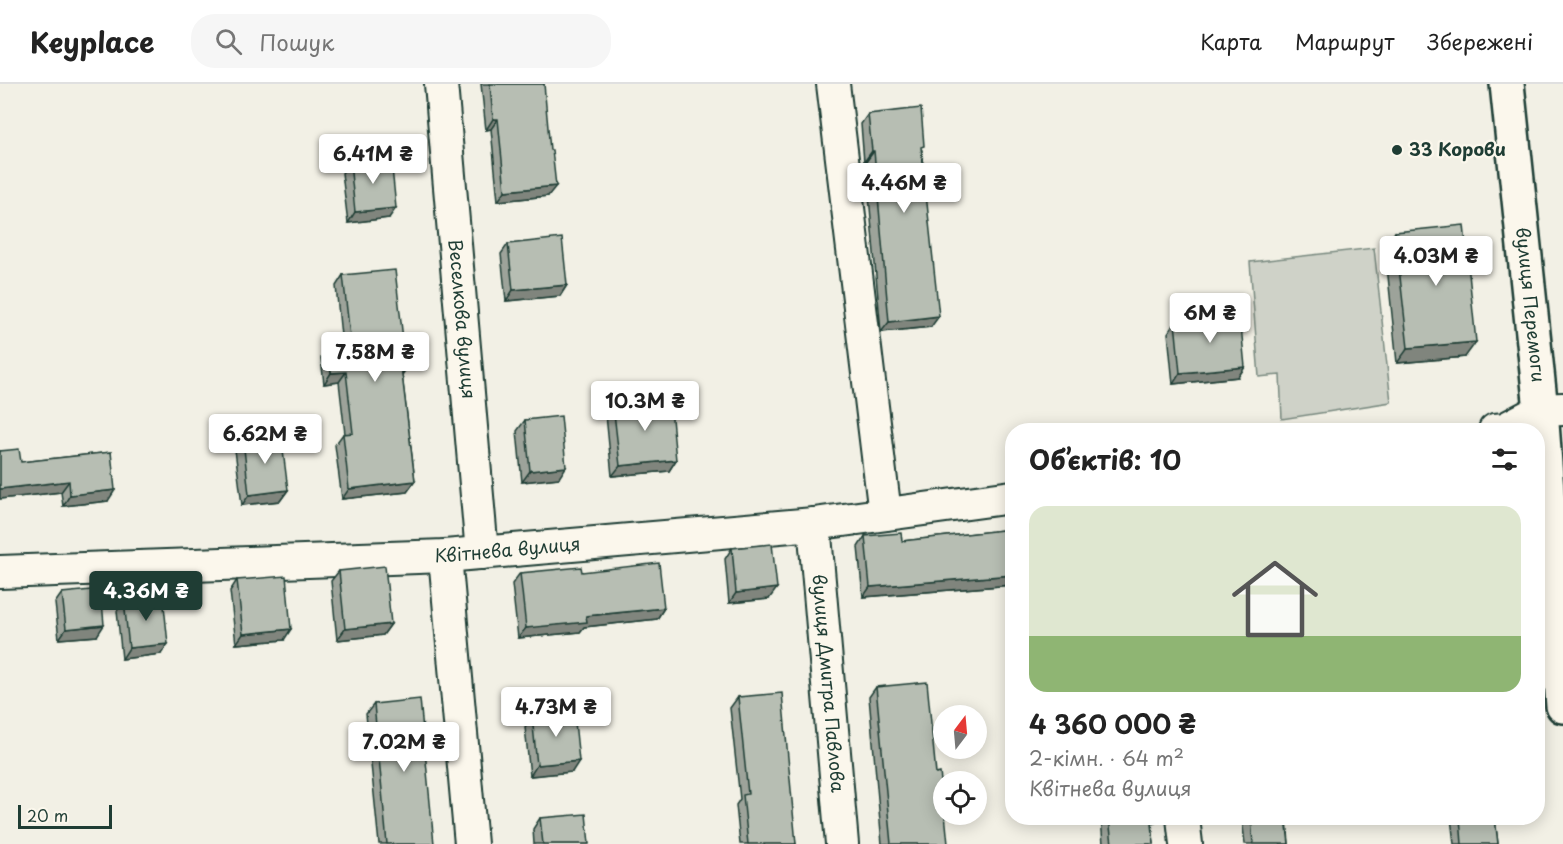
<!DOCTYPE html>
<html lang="uk">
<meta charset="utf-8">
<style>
:root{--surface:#fff;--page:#f6f6f6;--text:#222;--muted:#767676;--line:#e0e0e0;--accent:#1f3d34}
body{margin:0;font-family:"Playpen Sans",sans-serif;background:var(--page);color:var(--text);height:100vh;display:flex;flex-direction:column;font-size:22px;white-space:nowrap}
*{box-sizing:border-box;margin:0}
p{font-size:20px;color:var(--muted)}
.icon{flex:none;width:33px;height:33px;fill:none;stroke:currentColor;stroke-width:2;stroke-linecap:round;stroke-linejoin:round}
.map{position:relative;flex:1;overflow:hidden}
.sheet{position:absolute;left:1005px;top:339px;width:540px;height:402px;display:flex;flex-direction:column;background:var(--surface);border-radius:24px;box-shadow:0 3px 15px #0003}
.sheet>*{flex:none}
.needle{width:39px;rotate:16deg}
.fabs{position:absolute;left:933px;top:621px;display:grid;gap:12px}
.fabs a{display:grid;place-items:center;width:54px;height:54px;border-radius:50%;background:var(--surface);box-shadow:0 3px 15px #0003;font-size:30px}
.scale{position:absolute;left:18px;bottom:15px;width:94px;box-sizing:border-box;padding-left:6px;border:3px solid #1f3d34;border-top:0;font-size:16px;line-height:21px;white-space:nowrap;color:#1f3d34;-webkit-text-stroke:4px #fbf7ec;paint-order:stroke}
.price{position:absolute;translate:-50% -51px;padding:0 14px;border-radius:6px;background:#fff;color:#222;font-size:20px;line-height:39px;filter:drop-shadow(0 2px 3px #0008)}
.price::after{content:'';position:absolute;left:50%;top:36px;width:18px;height:14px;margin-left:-9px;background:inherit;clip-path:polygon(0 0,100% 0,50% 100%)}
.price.current{background:var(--accent);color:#fff}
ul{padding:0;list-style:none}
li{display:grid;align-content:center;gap:12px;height:318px;padding:0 24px}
li span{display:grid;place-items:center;height:186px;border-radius:18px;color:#555}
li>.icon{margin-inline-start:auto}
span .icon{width:108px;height:108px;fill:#fffc;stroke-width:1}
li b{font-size:26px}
h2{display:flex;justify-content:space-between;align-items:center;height:72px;padding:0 24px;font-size:26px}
header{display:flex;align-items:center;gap:36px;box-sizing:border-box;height:84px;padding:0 30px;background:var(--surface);border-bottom:2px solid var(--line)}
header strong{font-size:28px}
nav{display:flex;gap:33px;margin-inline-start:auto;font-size:21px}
.search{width:420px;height:54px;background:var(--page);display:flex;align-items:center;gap:15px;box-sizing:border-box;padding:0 21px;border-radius:24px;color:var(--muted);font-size:22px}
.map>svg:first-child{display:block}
</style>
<header>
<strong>Keyplace</strong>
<div class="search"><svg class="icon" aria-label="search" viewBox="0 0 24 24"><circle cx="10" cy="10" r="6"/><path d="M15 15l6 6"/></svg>Пошук</div>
<nav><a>Карта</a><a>Маршрут</a><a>Збережені</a></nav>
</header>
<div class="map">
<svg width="1563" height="760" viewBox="0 0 1563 760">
<rect width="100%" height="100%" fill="#f2f0e5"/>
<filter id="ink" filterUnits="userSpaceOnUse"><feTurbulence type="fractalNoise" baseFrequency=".0167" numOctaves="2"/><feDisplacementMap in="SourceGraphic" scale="12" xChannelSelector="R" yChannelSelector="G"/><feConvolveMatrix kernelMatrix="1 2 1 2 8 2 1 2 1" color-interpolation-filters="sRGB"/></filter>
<g filter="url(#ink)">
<path fill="#cfd2c8" stroke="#77887e" stroke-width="1.5" d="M 1374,164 L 1391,318 L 1282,335 L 1280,291 L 1259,293 L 1250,178 Z"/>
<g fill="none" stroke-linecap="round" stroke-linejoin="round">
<g stroke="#1f3d34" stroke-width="36">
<g id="minor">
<path id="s1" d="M 441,0 L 482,469"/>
<path d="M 833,0 L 885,430"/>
<path d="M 1495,346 L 1505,345 L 1541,326 L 1563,325"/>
<path id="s2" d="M 814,440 L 842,760"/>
<path d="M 445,472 L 471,760"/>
<path id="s3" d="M 0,488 L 445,472 L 814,440 L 1012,413"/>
<path d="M 1183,734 L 1186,760"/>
</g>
</g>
<g stroke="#1f3d34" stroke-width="38">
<g id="primary">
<path id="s4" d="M 1507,0 L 1541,326 L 1563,622"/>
</g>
</g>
<use href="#minor" stroke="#fbf7ec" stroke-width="32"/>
<use href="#primary" stroke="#fbf7ec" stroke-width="33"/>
</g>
<path fill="#9da39a" stroke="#1f3d34" stroke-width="1.5" d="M 481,0 L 544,0 L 548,112 L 498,117 L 491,45 L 486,46 Z
M 868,30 L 922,66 L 931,243 L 881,248 L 866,78 L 864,78 L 861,40 Z
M 350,79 L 389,134 L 348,139 L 342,89 Z
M 1395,148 L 1465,273 L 1397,279 L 1385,163 Z
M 508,160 L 567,201 L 560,212 L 506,217 L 501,170 Z
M 343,191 L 402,291 L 415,397 L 407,408 L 342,415 L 335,361 L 343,350 L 345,350 L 339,298 L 324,300 L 321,274 L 328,263 L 342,262 L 336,202 Z
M 1175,238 L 1245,283 L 1238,293 L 1173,300 L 1168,249 Z
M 613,320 L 676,376 L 669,387 L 612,392 L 606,331 Z
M 525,336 L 559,394 L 522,398 L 517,347 Z
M 243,355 L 288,406 L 280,417 L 242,421 L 235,366 Z
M 0,367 L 21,378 L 111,368 L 108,417 L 63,422 L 61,408 L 0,415 Z
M 1012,445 L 1012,501 L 863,513 L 858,463 L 865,452 L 902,457 Z
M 732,464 L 769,515 L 729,519 L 725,475 Z
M 339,487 L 391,540 L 383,551 L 337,556 L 331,497 Z
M 520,489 L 664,524 L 657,535 L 584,543 L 580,548 L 518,554 L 512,500 Z
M 237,496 L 284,556 L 236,560 L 230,507 Z
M 62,509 L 97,552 L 59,555 L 55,519 Z
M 124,516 L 161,570 L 122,575 L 117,527 Z
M 876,603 L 948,760 L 882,760 L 869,613 Z
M 738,613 L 796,760 L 740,760 L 736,721 L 740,715 L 730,624 Z
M 374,620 L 434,760 L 379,760 L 366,630 Z
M 532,632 L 572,688 L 530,692 L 525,643 Z
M 540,734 L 589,760 L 534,760 L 533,745 Z
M 1101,734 L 1154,734 L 1152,743 L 1154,760 L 1103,760 Z
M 1242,734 L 1287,734 L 1289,760 L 1245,760 Z
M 1451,734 L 1495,734 L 1498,760 L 1454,760 Z"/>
<path fill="#80857d" stroke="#1f3d34" stroke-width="1.5" d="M 493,35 L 498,35 L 491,45 L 486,46 Z
M 872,67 L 874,67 L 866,78 L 864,78 Z
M 556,102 L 548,112 L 498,117 L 505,107 Z
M 396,124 L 389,134 L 348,139 L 355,128 Z
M 567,201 L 560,212 L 506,217 L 513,206 Z
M 939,232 L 931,243 L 881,248 L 889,238 Z
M 1476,258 L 1465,273 L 1397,279 L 1408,264 Z
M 409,281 L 402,291 L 401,282 Z
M 1245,283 L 1238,293 L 1173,300 L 1180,289 Z
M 346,288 L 339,298 L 324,300 L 331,289 Z
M 676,376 L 669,387 L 612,392 L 620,382 Z
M 566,383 L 559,394 L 522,398 L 530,387 Z
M 69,397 L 61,408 L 0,415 L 0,405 Z
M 415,397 L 407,408 L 342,415 L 349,405 Z
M 115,406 L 108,417 L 63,422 L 70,411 Z
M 288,406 L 280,417 L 242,421 L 249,411 Z
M 1012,491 L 1012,501 L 863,513 L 870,503 Z
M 777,504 L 769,515 L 729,519 L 736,509 Z
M 664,524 L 657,535 L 584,543 L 580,548 L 518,554 L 526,544 L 586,532 Z
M 391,540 L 383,551 L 337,556 L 345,545 Z
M 104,541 L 97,552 L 59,555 L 66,545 Z
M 291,545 L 284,556 L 236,560 L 243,550 Z
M 168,560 L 161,570 L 122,575 L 129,564 Z
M 579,677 L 572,688 L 530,692 L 537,681 Z"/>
<path fill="#b7beb3" stroke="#1f3d34" stroke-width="1.5" d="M 490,0 L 544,0 L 550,66 L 552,66 L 556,102 L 505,107 L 498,35 L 493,35 Z
M 921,24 L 924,62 L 921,63 L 939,232 L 889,238 L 874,67 L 872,67 L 868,30 Z
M 391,74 L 396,124 L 355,128 L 350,79 Z
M 1464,141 L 1476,258 L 1408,264 L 1395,148 Z
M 562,154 L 567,201 L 513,206 L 508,160 Z
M 395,186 L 403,255 L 407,254 L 409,281 L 401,282 L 415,397 L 349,405 L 343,350 L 353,349 L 346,288 L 331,289 L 328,263 L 351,261 L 343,191 Z
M 1240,232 L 1245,283 L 1180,289 L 1175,238 Z
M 670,314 L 676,376 L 620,382 L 613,320 Z
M 561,332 L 566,383 L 530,387 L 525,336 Z
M 281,351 L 288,406 L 249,411 L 243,355 Z
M 19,365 L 21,378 L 111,368 L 115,406 L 70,411 L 69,397 L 0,405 L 0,367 Z
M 1012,445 L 1012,491 L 870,503 L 865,452 L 901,449 L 902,457 Z
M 772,460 L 777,504 L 736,509 L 732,464 Z
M 659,479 L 664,524 L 586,532 L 587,538 L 526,544 L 520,489 L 581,483 L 582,488 Z
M 385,482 L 391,540 L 345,545 L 339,487 Z
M 286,492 L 291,545 L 243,550 L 237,496 Z
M 101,505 L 104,541 L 66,545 L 62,509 Z
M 163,512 L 168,560 L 129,564 L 124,516 Z
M 927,598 L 936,690 L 940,689 L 944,721 L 944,730 L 945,730 L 948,760 L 891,760 L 876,603 Z
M 782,609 L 796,760 L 748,760 L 743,711 L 748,710 L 738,613 Z
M 420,615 L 434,760 L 387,760 L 374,620 Z
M 574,628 L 579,677 L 537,681 L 532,632 Z
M 586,730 L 589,760 L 543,760 L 540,734 Z
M 1109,734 L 1154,734 L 1155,739 L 1152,739 L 1154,760 L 1112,760 Z
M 1251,734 L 1286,734 L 1289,760 L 1253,760 Z
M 1460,734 L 1495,734 L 1498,760 L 1462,760 Z"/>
</g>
<circle fill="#1f3d34" stroke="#fbf7ec" stroke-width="2" cx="1397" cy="66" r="6"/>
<g text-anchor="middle" stroke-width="4.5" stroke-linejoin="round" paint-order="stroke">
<g font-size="18" font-weight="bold" fill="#1f3d34" stroke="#fbf7ec" text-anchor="start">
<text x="1409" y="72">33 Корови</text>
</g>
<g font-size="18" fill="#1f3d34" stroke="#fbf7ec">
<text dy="6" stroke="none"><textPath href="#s4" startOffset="222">вулиця Перемоги</textPath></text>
<text dy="6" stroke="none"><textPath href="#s1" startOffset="236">Веселкова вулиця</textPath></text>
<text dy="6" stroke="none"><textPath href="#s3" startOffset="508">Квітнева вулиця</textPath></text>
<text dy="6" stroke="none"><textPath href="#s2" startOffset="160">вулиця Дмитра Павлова</textPath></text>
</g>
</g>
</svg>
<div class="fabs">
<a><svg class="needle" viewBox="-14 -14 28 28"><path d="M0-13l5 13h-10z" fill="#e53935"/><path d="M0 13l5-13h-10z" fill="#767676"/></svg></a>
<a><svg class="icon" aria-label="locate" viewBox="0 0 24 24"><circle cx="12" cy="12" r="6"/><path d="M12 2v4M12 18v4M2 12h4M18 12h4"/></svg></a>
</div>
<div class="scale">20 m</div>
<b class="price" style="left:373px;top:101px">6.41M ₴</b>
<b class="price" style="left:904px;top:130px">4.46M ₴</b>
<b class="price" style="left:1436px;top:203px">4.03M ₴</b>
<b class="price" style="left:1210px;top:260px">6M ₴</b>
<b class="price" style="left:375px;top:299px">7.58M ₴</b>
<b class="price" style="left:645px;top:348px">10.3M ₴</b>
<b class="price" style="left:265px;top:381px">6.62M ₴</b>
<b class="price current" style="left:146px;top:538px">4.36M ₴</b>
<b class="price" style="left:556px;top:654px">4.73M ₴</b>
<b class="price" style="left:404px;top:689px">7.02M ₴</b>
<section class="sheet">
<h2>Об’єктів: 10<svg class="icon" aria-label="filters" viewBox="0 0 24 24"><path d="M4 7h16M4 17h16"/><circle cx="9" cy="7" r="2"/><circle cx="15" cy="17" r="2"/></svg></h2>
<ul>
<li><span style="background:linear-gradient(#dfe7d0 70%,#8fb573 0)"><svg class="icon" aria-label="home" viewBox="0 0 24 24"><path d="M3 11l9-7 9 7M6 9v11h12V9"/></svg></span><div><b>4 360 000 ₴</b><p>2-кімн. · 64 m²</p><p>Квітнева вулиця</p></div></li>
</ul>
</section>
</div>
